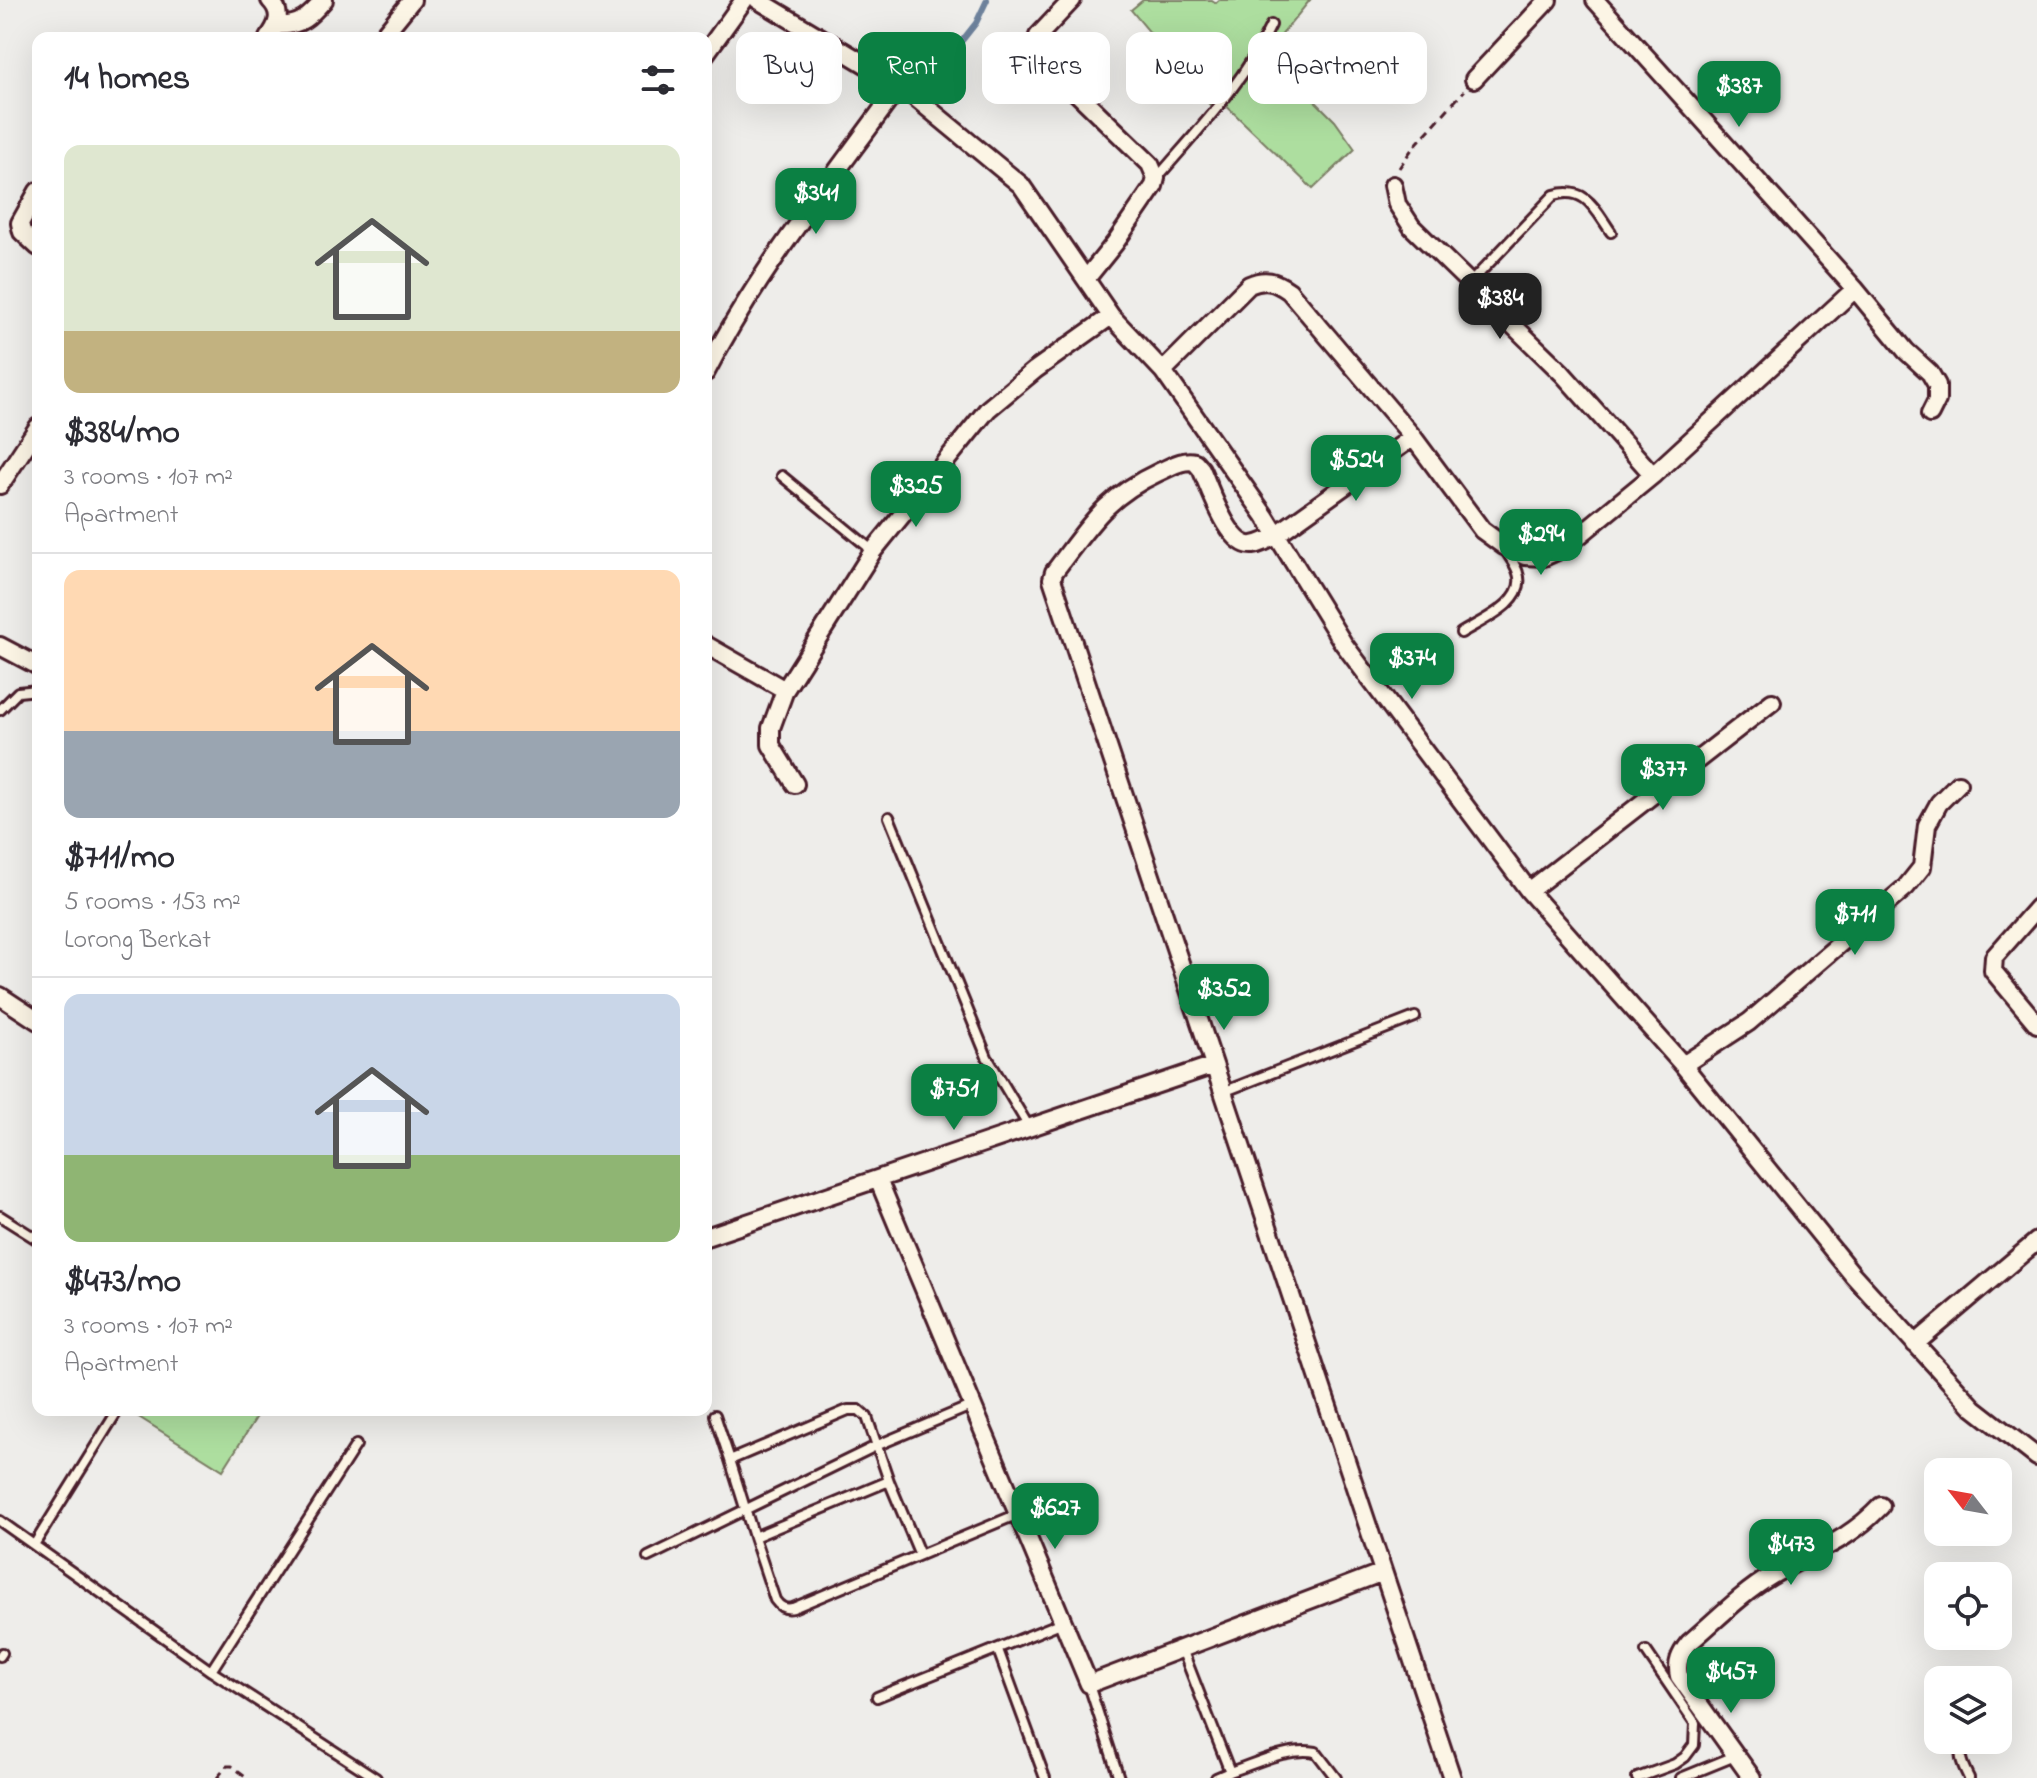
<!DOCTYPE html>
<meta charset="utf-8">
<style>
:root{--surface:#fff;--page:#f7f7f7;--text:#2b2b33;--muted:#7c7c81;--line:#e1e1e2;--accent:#0b8043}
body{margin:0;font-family:"Indie Flower",sans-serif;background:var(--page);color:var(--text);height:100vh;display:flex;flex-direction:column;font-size:30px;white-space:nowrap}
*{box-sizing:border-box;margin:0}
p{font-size:26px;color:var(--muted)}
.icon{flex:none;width:44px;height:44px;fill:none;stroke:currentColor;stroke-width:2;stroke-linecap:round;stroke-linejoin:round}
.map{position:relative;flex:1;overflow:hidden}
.drawer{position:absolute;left:32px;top:32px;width:680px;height:1384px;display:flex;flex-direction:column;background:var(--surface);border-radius:16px;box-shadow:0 8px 32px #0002}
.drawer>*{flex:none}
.top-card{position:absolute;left:736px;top:32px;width:760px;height:72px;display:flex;gap:16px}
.needle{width:52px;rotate:301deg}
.tools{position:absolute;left:1924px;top:1458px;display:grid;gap:16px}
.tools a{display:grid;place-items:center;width:88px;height:88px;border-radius:16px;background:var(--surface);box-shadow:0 8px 32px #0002;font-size:40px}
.price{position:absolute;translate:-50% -68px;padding:0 18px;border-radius:16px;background:var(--accent);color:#fff;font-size:26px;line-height:52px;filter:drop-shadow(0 2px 4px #0008)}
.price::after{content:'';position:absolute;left:50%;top:48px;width:24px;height:18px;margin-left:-12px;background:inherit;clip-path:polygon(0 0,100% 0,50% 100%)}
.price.on{background:#222;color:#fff}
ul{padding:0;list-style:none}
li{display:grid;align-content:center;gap:16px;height:424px;padding:0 32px}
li+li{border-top:2px solid var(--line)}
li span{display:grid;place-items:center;height:248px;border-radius:16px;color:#555}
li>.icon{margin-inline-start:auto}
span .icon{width:144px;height:144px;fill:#fffc;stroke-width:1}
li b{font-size:34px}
h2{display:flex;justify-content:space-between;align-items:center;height:96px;padding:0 32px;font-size:34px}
.pill{padding:0 28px;border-radius:16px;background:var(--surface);box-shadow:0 8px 32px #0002;font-size:28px;line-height:72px}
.pill.on{background:var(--accent);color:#fff}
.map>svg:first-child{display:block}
</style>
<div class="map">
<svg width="2037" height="1778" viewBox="0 0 2037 1778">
<rect width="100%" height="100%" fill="#eeedea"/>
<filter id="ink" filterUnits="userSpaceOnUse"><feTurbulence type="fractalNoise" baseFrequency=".0125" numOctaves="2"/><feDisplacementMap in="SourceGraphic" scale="16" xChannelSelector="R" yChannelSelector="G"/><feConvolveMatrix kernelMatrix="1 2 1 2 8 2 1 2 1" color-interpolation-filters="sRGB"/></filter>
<g filter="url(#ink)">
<path fill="#adde9f" stroke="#7c7e65" stroke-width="2" d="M 1143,0 L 1212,0 L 1216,3 L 1219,0 L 1310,0 L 1267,53 L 1335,121 L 1355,149 L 1313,189 L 1217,97 L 1210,105 L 1131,10 Z
M 137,1410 L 261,1410 L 223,1470 L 134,1414 Z"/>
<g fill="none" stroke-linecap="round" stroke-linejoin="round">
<path stroke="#6d819b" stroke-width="6" d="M 924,89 L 976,23 L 987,0"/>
<g stroke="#4a1f2b" stroke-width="14">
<path id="service" d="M 1157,178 C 1198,130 1244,83 1271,25
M 1470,283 L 1554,195 C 1586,186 1595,209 1611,232
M 782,476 L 873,551
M 1461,633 C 1480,621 1528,602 1518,573 C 1516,565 1510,558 1506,551
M 0,710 L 18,692 L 38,690
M 889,817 L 987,1057 L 1029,1127
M 1223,1092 L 1415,1017
M 0,1216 L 38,1240
M 715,1415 L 730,1460
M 0,1521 L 211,1671 L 376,1778
M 754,1537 L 730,1460 L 848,1410 L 859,1410 L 867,1417 L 889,1481
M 34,1545 L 118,1410
M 920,1555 L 889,1481 L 754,1537 L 775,1600 C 780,1607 785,1610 793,1608 L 1018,1514
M 648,1557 L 878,1445 L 973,1405
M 1182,1649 L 1230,1772 C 1257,1763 1287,1747 1316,1752 L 1336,1778
M 998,1650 L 1045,1778
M 0,1656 L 2,1653
M 211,1671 L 356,1445
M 1089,1685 L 1119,1778
M 877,1697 L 1063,1622
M 1966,1740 C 1955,1752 1963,1766 1969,1778
M 1216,1778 L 1230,1772
M 1637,1778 L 1675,1764 L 1685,1757 L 1694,1745 L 1695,1723 L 1646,1651
M 1681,1778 L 1735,1756"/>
</g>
<g stroke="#4a1f2b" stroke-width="22">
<path id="minor" d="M 758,0 L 900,85 L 1021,185 L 1111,316 L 1163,371 L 1265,516 L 1343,643 L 1529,891 L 1683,1065 L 1853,1275 L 1974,1408 L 2037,1457
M 1072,0 L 1038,36 C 1035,49 1042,56 1049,66 L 1150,164 L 1156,178 L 1154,186 L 1115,243 L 1086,279
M 1595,0 L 1855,289
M 278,25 C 300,27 310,16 324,0
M 268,38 C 278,25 283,13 270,0
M 381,38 L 412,0
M 706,53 L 744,0
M 1474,79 L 1548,0
M 1393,185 L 1397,204 L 1412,227 L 1562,373 L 1653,475
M 38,191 L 20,223 L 22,232 L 38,247
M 1163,371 L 1249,285 C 1265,278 1275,281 1289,291 L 1413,437 L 1482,530 L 1504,546 L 1525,556 L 1544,557 L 1564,548 L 1653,475 L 1855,289 L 1906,351 L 1930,373 L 1937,385 L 1937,400 L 1930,414
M 706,372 C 759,269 833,178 900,85
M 1413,437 L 1276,535 C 1270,539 1260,544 1253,545 C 1229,548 1210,488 1201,469 L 1195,462 C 1182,459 1171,467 1159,472 C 1105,497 1089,526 1054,572 L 1052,579 L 1452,1778
M 0,485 L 38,427
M 706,645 L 785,690
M 0,646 L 38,666
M 795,784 L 771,745 L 771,728 L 785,690 L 873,551 L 988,409 L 1035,370 L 1111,316
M 1529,891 L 1772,702
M 2037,908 L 1994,957 L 1993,971 L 2037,1024
M 0,996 L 38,1021
M 1683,1065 L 1749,1022 L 1906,887 L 1922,867 L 1927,825 L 1939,803 L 1958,784
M 878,1179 L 1089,1684 L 1383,1572
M 706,1237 L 1214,1065
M 1915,1344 L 2037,1241
M 1752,1778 L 1679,1676 C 1676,1663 1680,1654 1689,1643 C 1715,1621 1741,1594 1771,1576 C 1813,1551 1846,1543 1881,1506"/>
</g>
<path stroke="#4a1f2b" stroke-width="3" stroke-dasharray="8 6" stroke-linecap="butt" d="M 1399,168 L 1412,149 L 1464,91
M 217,1778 L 227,1766 L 232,1766 L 248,1778"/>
<use href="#service" stroke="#fcf5e5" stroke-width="8"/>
<use href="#minor" stroke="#fcf5e5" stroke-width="16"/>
</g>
</g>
</svg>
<div class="tools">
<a><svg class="needle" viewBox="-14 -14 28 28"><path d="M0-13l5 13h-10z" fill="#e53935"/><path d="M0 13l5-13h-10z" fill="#7c7c81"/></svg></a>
<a><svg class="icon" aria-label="locate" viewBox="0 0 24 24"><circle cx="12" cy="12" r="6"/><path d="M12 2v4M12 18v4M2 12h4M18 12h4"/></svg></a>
<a><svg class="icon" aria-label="layers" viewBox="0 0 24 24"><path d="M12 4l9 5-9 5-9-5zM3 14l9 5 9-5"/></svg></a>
</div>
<b class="price" style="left:1739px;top:129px">$387</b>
<b class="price" style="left:816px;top:236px">$341</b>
<b class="price on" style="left:1500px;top:341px">$384</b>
<b class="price" style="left:1356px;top:503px">$524</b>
<b class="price" style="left:916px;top:529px">$325</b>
<b class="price" style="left:1541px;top:577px">$294</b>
<b class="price" style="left:1412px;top:701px">$374</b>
<b class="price" style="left:1663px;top:812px">$377</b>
<b class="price" style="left:1855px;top:957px">$711</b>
<b class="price" style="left:1224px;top:1032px">$352</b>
<b class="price" style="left:954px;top:1132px">$751</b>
<b class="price" style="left:1055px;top:1551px">$627</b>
<b class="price" style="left:1791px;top:1587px">$473</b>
<b class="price" style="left:1731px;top:1715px">$457</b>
<div class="top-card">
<a class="pill">Buy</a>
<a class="pill on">Rent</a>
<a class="pill">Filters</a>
<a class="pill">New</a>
<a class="pill">Apartment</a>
</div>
<section class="drawer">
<h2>14 homes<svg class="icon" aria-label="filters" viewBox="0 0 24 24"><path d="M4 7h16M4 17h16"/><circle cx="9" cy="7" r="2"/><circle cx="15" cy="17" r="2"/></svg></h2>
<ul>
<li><span style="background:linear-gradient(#dfe7d0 75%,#c2b280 0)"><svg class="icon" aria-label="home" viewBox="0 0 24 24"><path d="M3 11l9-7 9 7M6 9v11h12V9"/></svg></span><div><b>$384/mo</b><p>3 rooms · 107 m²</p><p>Apartment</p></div></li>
<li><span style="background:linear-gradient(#ffd9b3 65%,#9aa5b1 0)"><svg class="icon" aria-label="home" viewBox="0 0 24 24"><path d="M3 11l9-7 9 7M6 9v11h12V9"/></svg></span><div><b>$711/mo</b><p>5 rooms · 153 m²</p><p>Lorong Berkat</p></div></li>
<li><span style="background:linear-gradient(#c9d6e8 65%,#8fb573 0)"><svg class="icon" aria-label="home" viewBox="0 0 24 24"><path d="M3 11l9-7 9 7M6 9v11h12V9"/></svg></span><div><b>$473/mo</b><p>3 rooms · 107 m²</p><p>Apartment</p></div></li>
</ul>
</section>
</div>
